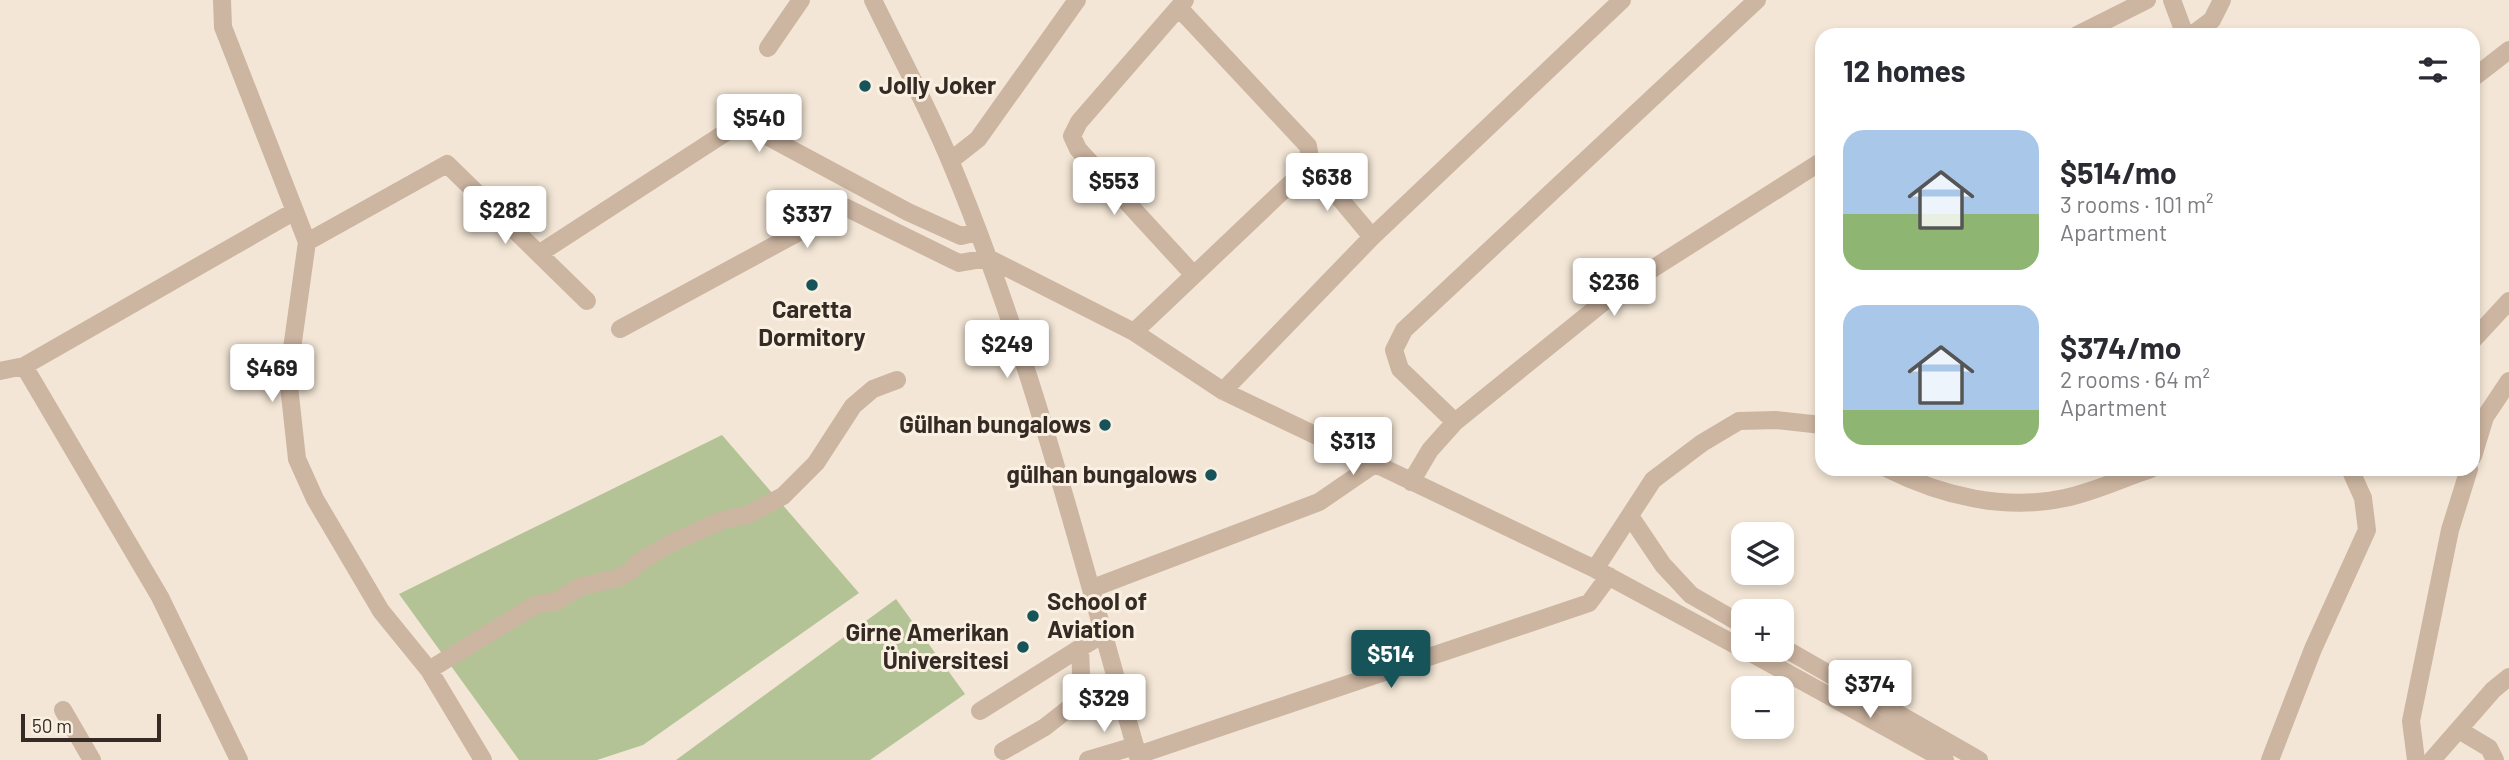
<!DOCTYPE html>
<meta charset="utf-8">
<style>
:root{--surface:#fff;--page:#f7f7f7;--text:#2b2b33;--muted:#7c7c81;--accent:#17545a}
body{margin:0;font-family:Barlow,sans-serif;background:var(--page);color:var(--text);height:100vh;display:flex;flex-direction:column;font-size:26px;white-space:nowrap}
*{box-sizing:border-box;margin:0}
p{font-size:23px;color:var(--muted)}
.icon{flex:none;width:38px;height:38px;fill:none;stroke:currentColor;stroke-width:2;stroke-linecap:round;stroke-linejoin:round}
.map{position:relative;flex:1;overflow:hidden}
.panel{position:absolute;left:1815px;top:28px;width:665px;height:448px;display:flex;flex-direction:column;background:var(--surface);border-radius:21px;box-shadow:0 4px 10px #0003}
.panel>*{flex:none}
.controls{position:absolute;left:1731px;top:522px;display:grid;gap:14px}
.controls a{display:grid;place-items:center;width:63px;height:63px;border-radius:14px;background:var(--surface);box-shadow:0 4px 10px #0003;font-size:35px}
.scale{position:absolute;left:21px;bottom:18px;width:140px;box-sizing:border-box;padding-left:7px;border:4px solid #352a24;border-top:0;font-size:19px;line-height:24px;white-space:nowrap;color:#352a24;-webkit-text-stroke:5px #faf0e2;paint-order:stroke}
.price{position:absolute;translate:-50% -60px;padding:0 16px;border-radius:7px;background:#fff;color:#222;font-size:23px;line-height:46px;filter:drop-shadow(0 2px 4px #0008)}
.price::after{content:'';position:absolute;left:50%;top:42px;width:21px;height:16px;margin-left:-10px;background:inherit;clip-path:polygon(0 0,100% 0,50% 100%)}
.price.on{background:var(--accent);color:#fff}
ul{padding:0;list-style:none}
li{display:flex;align-items:center;gap:21px;height:175px;padding:0 28px}
li span{display:grid;place-items:center;flex:none;width:196px;height:140px;border-radius:21px;color:#555}
li>.icon{margin-inline-start:auto}
span .icon{width:84px;height:84px;fill:#fffc;stroke-width:1}
li b{font-size:30px}
h2{display:flex;justify-content:space-between;align-items:center;height:84px;padding:0 28px;font-size:30px}
.map>svg:first-child{display:block}
</style>
<div class="map">
<svg width="2509" height="760" viewBox="0 0 2509 760">
<rect width="100%" height="100%" fill="#f3e6d6"/>
<path fill="#b3c395" d="M 722,435 L 859,593 L 643,745 L 597,760 L 519,760 L 399,594 Z
M 896,599 L 965,694 L 870,760 L 676,760 Z"/>
<g fill="none" stroke-linecap="round" stroke-linejoin="round">
<path stroke="#ccb5a1" stroke-width="18" d="M 222,0 L 223,27 L 307,242 L 288,377 L 297,459 L 315,499 L 381,611 L 429,670 L 483,760
M 873,0 C 899,54 928,107 951,163 C 1031,354 1082,561 1139,760
M 1185,0 L 1079,122 L 1072,136 L 1078,149 L 1192,273
M 2172,0 L 2185,35
M 1179,8 L 1308,146 L 1311,164 L 1372,237
M 2077,35 L 2147,0
M 2192,35 L 2212,20 L 2222,0
M 768,48 L 801,0
M 2473,78 L 2509,50
M 950,161 L 978,139 L 1077,0
M 307,242 L 447,164 L 587,301
M 540,253 L 731,129 L 746,125 L 908,212 L 961,236 L 978,232
M 620,329 L 845,207 L 959,263 L 988,258 L 1134,332 L 1223,391 L 1595,569 L 1743,649
M 1134,332 L 1311,164
M 2473,340 L 2509,301
M 24,366 L 160,597 L 239,760
M 0,371 L 24,366 L 295,211
M 1223,391 L 1372,237 L 1622,0
M 1455,422 L 1400,369 L 1394,350 L 1404,330 L 1757,0
M 2473,456 L 2485,417 L 2509,381
M 1888,469 C 1942,496 2005,511 2065,498 C 2094,492 2123,478 2151,469
M 1411,482 L 1430,450 L 1455,422 L 1616,292 L 1822,161
M 1630,516 L 1663,565 L 1691,595 L 1743,625
M 1595,569 L 1653,480 L 1702,443 L 1739,421 L 1776,420 L 1822,425
M 1093,588 L 1319,502 L 1373,465
M 1782,647 L 1979,760
M 1744,649 L 1945,760
M 429,670 L 537,604 L 555,602 L 579,587 L 618,578 L 632,570 L 637,563 L 673,542 L 723,520 L 747,515 L 783,496 L 816,463 L 853,406 L 873,389 L 897,380
M 63,710 L 92,760
M 980,711 L 1080,648
M 2459,730 L 2489,748 L 2495,760
M 1003,751 L 1045,727 L 1082,698 L 1080,648 L 1105,633
M 1138,755 L 1589,603 L 1609,576
M 1088,760 L 1135,746
M 2270,760 L 2313,649 L 2367,530 L 2363,498 L 2350,469
M 2416,760 L 2411,721 L 2450,530 L 2469,469
M 2432,760 L 2493,690 L 2509,677"/>
</g>
<g fill="#17545a" stroke="#faf0e2" stroke-width="2.5">
<circle cx="865" cy="86" r="7"/>
<circle cx="812" cy="285" r="7"/>
<circle cx="1105" cy="425" r="7"/>
<circle cx="1211" cy="475" r="7"/>
<circle cx="1033" cy="616" r="7"/>
<circle cx="1023" cy="647" r="7"/>
</g>
<g text-anchor="middle" stroke-width="6" stroke-linejoin="round" paint-order="stroke">
<g font-size="24" font-weight="bold" fill="#352a24" stroke="#faf0e2" text-anchor="end">
<text x="879" y="94" text-anchor="start">Jolly Joker</text>
<text x="812" y="318" text-anchor="middle">Caretta<tspan x="812" dy="28">Dormitory</tspan></text>
<text x="1091" y="433">Gülhan bungalows</text>
<text x="1197" y="483">gülhan bungalows</text>
<text x="1047" y="610" text-anchor="start">School of<tspan x="1047" dy="28">Aviation</tspan></text>
<text x="1009" y="641">Girne Amerikan<tspan x="1009" dy="28">Üniversitesi</tspan></text>
</g>
</g>
</svg>
<div class="controls">
<a><svg class="icon" aria-label="layers" viewBox="0 0 24 24"><path d="M12 4l9 5-9 5-9-5zM3 14l9 5 9-5"/></svg></a>
<a>+</a>
<a>−</a>
</div>
<div class="scale">50 m</div>
<b class="price" style="left:759px;top:154px">$540</b>
<b class="price" style="left:1327px;top:213px">$638</b>
<b class="price" style="left:1114px;top:217px">$553</b>
<b class="price" style="left:505px;top:246px">$282</b>
<b class="price" style="left:807px;top:250px">$337</b>
<b class="price" style="left:1614px;top:318px">$236</b>
<b class="price" style="left:1007px;top:380px">$249</b>
<b class="price" style="left:272px;top:404px">$469</b>
<b class="price" style="left:1353px;top:477px">$313</b>
<b class="price on" style="left:1391px;top:690px">$514</b>
<b class="price" style="left:1870px;top:720px">$374</b>
<b class="price" style="left:1104px;top:734px">$329</b>
<section class="panel">
<h2>12 homes<svg class="icon" aria-label="filters" viewBox="0 0 24 24"><path d="M4 7h16M4 17h16"/><circle cx="9" cy="7" r="2"/><circle cx="15" cy="17" r="2"/></svg></h2>
<ul>
<li><span style="background:linear-gradient(#a9c7e8 60%,#8fb573 0)"><svg class="icon" aria-label="home" viewBox="0 0 24 24"><path d="M3 11l9-7 9 7M6 9v11h12V9"/></svg></span><div><b>$514/mo</b><p>3 rooms · 101 m²</p><p>Apartment</p></div></li>
<li><span style="background:linear-gradient(#a9c7e8 75%,#8fb573 0)"><svg class="icon" aria-label="home" viewBox="0 0 24 24"><path d="M3 11l9-7 9 7M6 9v11h12V9"/></svg></span><div><b>$374/mo</b><p>2 rooms · 64 m²</p><p>Apartment</p></div></li>
</ul>
</section>
</div>
